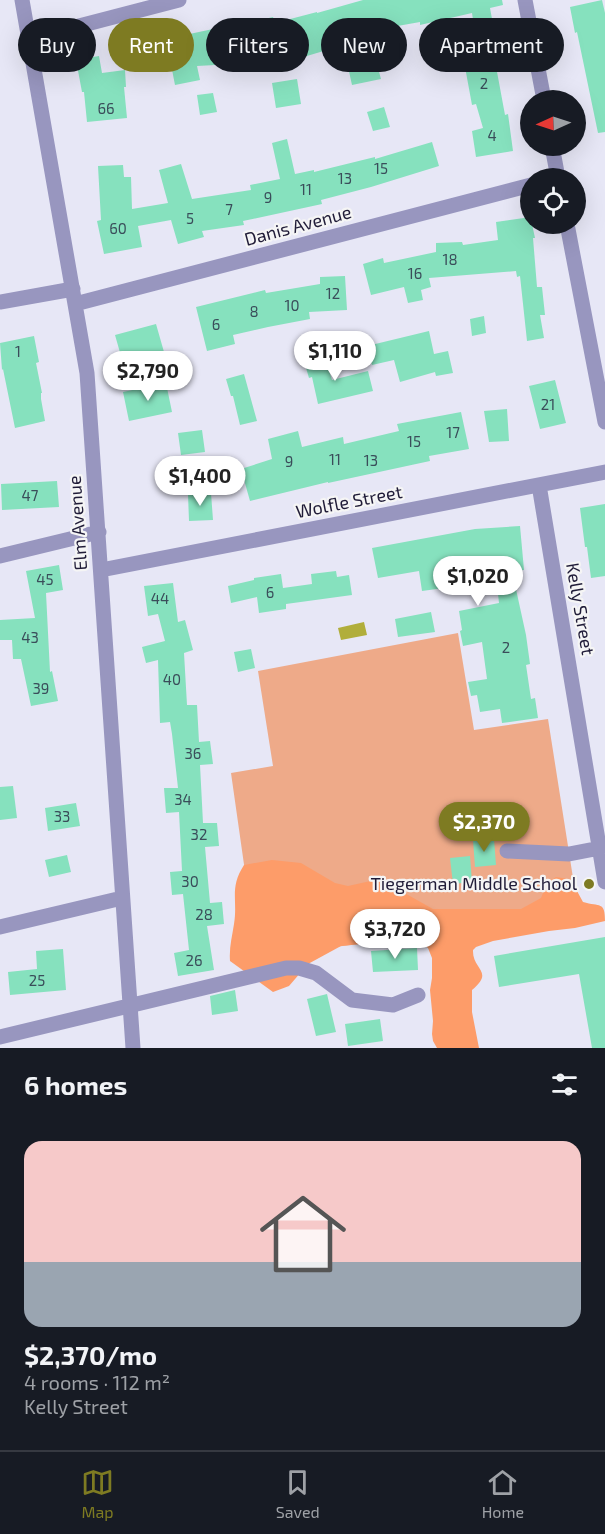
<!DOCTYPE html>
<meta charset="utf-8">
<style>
:root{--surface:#171b24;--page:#20242c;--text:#f1f3f6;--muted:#9ea1a6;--line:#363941;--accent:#7e7b22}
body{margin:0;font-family:"Exo 2",sans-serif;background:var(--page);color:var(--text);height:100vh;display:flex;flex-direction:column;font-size:22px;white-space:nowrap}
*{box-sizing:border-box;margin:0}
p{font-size:20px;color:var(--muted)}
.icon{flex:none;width:33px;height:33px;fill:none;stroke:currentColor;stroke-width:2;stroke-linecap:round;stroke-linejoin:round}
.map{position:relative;height:1048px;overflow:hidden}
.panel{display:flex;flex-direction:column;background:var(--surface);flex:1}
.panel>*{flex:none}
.guide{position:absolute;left:18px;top:18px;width:570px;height:54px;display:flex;gap:12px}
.needle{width:39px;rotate:267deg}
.fabs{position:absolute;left:520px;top:90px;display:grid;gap:12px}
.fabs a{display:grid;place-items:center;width:66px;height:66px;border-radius:50%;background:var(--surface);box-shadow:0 6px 24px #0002;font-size:30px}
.price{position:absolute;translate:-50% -51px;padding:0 14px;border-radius:21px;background:#fff;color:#222;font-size:20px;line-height:39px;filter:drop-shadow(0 2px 3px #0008)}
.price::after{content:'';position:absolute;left:50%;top:36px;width:18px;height:14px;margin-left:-9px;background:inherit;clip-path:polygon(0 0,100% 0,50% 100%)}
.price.active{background:var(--accent);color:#fff}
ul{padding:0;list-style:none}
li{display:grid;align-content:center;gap:12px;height:318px;padding:0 24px}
li span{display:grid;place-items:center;height:186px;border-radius:18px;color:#555}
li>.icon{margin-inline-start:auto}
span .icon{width:108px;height:108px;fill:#fffc;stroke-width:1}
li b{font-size:26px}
h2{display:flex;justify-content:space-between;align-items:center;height:72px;padding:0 24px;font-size:26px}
.tag{padding:0 21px;border-radius:27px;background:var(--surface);box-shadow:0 6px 24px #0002;font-size:21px;line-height:54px}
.tag.active{background:var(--accent);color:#fff}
.tab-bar{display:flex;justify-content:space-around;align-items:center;height:84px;border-top:2px solid var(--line);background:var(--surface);font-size:16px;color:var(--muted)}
.tab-bar a{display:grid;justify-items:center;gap:3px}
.tab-bar .active{color:var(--accent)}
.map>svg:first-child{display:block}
</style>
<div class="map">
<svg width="605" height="1048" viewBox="0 0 605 1048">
<rect width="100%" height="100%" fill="#e7e7f6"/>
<path fill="#eeaa89" d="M 458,633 L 474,730 L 548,719 L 579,916 L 463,932 L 257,956 L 231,773 L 273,766 L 258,671 Z"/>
<path fill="#fd9c69" d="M 272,860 L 301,863 L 335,883 L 348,886 L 384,878 L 392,886 L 433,909 L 521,909 L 541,898 L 547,883 L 556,877 L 568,879 L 577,891 L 583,902 C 600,907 605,901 605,921 L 575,928 L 549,931 L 493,941 L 476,947 L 473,950 C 472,970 495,971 472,990 L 472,1012 L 479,1048 L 437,1048 L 433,1041 L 432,1034 L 433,1021 L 430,990 L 432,978 L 432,958 L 428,948 L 420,942 L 388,941 L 341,946 L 308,964 L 289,986 L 273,992 L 230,961 C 229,948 232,937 234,924 C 238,900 229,888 244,865 Z"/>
<path fill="#b1ae3b" d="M 364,622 L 367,635 L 341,640 L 338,628 Z"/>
<path fill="#86e1be" d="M 363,0 L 502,0 L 503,5 L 490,8 L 494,30 L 475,33 L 472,13 L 420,25 L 420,22 L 375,30 L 374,26 L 324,40 L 327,50 L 290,61 L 197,66 L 200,80 L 175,85 L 166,39 L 213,29 L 251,27 L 250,22 L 273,17 L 275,23 L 317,12 L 317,13 Z
M 602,0 L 605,13 L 605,132 L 598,133 L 577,32 L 575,33 L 570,7 Z
M 99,56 L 102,73 L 125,70 L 126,87 L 124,87 L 127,118 L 87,122 L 84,92 L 82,92 L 76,60 Z
M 376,61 L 381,79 L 352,85 L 348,67 Z
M 495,61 L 505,115 L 508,114 L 513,151 L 476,157 L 472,131 L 483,128 L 476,104 L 472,105 L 465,67 Z
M 297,79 L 301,104 L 276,108 L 272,83 Z
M 213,93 L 217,112 L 200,115 L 197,95 Z
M 384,107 L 390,127 L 373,131 L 367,112 Z
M 287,139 L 295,174 L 314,170 L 314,172 L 375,157 L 375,159 L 432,142 L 439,166 L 371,187 L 321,200 L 322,204 L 243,221 L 244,225 L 202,231 L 204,237 L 178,244 L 171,220 L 138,226 L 142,247 L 104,254 L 97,221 L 101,220 L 98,166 L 123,165 L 124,177 L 131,177 L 132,209 L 168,203 L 159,170 L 181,164 L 192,199 L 251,190 L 250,185 L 280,179 L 272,143 Z
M 531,217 L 531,224 L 532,224 L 535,238 L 533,238 L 537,287 L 542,287 L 545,315 L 540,315 L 544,338 L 527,341 L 520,276 L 517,277 L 516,271 L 429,278 L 431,287 L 421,290 L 423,300 L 408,303 L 404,287 L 371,295 L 363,264 L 383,258 L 384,263 L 436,252 L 436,243 L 462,242 L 463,245 L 498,240 L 496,222 Z
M 345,276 L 347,310 L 309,312 L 310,319 L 268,327 L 233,335 L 235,344 L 207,351 L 196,307 L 265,290 L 266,293 L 320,284 L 320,277 Z
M 484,316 L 486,333 L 472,336 L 470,319 Z
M 156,324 L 164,352 L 123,363 L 115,335 Z
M 429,331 L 434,354 L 448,351 L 453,373 L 436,376 L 435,372 L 400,382 L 394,360 L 372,365 L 367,346 Z
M 34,336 L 39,362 L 36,363 L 42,393 L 41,393 L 41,399 L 45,421 L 15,428 L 3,369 L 2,370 L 0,343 Z
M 324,355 L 332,380 L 368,371 L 373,391 L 318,404 L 312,377 L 309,378 L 304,361 Z
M 244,374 L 257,421 L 240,425 L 233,396 L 231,396 L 226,379 Z
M 555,380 L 566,423 L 540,429 L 529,386 Z
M 166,383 L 172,412 L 129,421 L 123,392 Z
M 507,409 L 509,441 L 489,442 L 484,411 Z
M 461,412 L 469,449 L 429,456 L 430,461 L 328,483 L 328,482 L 250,501 L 241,469 L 272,459 L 268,439 L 298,431 L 302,447 L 343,437 L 344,444 L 399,431 L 397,424 Z
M 202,430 L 205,452 L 181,455 L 178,433 Z
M 57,481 L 59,507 L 2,510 L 1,484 Z
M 211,493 L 213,520 L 189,521 L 188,494 Z
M 605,504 L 605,576 L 591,578 L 587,547 L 585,547 L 580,508 Z
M 520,526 L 524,570 L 512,571 L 526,635 L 530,664 L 526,665 L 531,699 L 535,698 L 538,718 L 502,723 L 500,709 L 480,712 L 477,695 L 471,696 L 468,682 L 487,679 L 482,642 L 463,646 L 460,631 L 462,630 L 459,611 L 499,603 L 495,566 L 443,577 L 444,588 L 422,591 L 419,571 L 378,578 L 372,548 L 475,529 Z
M 59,565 L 63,590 L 46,593 L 50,672 L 52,671 L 58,701 L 31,706 L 21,659 L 13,659 L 12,640 L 0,640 L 0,620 L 35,618 L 26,571 Z
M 336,571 L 337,577 L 349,575 L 352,595 L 286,604 L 286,609 L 259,613 L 257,597 L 231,603 L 228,586 L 254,580 L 254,578 L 281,574 L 283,588 L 312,584 L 311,574 Z
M 173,583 L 178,622 L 185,620 L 193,650 L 184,653 L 187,705 L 197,705 L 199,742 L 210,741 L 213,764 L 200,765 L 203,823 L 217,823 L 219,846 L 205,847 L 210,903 L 222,902 L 224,924 L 207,926 L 214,970 L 178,976 L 174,953 L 189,950 L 183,894 L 172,895 L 170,872 L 182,871 L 179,812 L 166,813 L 164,788 L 178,788 L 172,734 L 170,722 L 160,723 L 158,660 L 146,663 L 142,647 L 165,641 L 158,614 L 148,616 L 144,586 Z
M 431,612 L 435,632 L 398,637 L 395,619 Z
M 251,649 L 255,668 L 238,672 L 234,652 Z
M 13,786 L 17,818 L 0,820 L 0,787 Z
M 76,803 L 80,826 L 48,831 L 45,808 Z
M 494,839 L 496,865 L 475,867 L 473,840 Z
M 67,855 L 71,872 L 49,877 L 45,860 Z
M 470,856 L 472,882 L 453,884 L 450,858 Z
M 605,937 L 605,1048 L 592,1048 L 579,974 L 499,987 L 494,956 Z
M 417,948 L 418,970 L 373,972 L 371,951 Z
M 63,949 L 66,990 L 10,995 L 8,972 L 37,969 L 36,951 Z
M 235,990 L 238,1011 L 212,1015 L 210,996 Z
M 327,994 L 336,1032 L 316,1036 L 307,999 Z
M 380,1019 L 383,1041 L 348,1046 L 345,1024 Z"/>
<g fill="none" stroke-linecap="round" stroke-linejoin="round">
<path stroke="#9896bf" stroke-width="15" d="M 22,0 L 87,373 L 133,1048
M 525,0 L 544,100
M 29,39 L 179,0
M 552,146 L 558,178
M 567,224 L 605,422
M 0,302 L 73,289
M 75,304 L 531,185
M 539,485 L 605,882
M 0,556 L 99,532
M 101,570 L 605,472
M 507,851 L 569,854 L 600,848
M 0,927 L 122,898
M 0,1037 L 286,968 L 299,968 L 316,973 L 352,1000 L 393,1005 L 418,995"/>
</g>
<circle fill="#7e7b22" stroke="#f5f5f5" stroke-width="2" cx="589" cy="884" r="6"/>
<g text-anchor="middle" stroke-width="4.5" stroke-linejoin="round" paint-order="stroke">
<g font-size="15" fill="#3a4d5a">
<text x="484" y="89">2</text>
<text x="106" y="114">66</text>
<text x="492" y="141">4</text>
<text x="381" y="174">15</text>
<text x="345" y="184">13</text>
<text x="306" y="195">11</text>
<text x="268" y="203">9</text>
<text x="229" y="215">7</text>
<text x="190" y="224">5</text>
<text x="118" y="234">60</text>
<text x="450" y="265">18</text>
<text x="415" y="279">16</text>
<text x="333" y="299">12</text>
<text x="292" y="311">10</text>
<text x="254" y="317">8</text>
<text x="216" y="330">6</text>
<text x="18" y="357">1</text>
<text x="548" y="410">21</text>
<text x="453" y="438">17</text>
<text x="414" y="447">15</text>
<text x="335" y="465">11</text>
<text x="371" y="466">13</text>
<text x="289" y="467">9</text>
<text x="30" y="501">47</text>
<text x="45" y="585">45</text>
<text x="270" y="598">6</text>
<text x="160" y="604">44</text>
<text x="30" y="643">43</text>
<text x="506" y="653">2</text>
<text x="172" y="685">40</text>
<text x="41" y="694">39</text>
<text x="193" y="759">36</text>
<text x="183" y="805">34</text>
<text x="62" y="822">33</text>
<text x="199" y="840">32</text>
<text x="190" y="887">30</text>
<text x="204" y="920">28</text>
<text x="194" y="966">26</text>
<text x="37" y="986">25</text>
</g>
<g font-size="18" fill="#201c38" stroke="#f5f5f5">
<text transform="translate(298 226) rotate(-15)" y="6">Danis Avenue</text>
<text transform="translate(349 502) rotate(-11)" y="6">Wolfle Street</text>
<text transform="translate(78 523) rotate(-94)" y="6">Elm Avenue</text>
<text transform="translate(580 609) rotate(80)" y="6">Kelly Street</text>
</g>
<g font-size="18" fill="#201c38" stroke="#f5f5f5" text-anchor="end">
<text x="577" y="890">Tiegerman Middle School</text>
</g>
</g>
</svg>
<div class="fabs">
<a><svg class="needle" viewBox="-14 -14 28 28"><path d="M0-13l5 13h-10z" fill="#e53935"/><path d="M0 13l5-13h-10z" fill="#9ea1a6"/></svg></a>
<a><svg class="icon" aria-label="locate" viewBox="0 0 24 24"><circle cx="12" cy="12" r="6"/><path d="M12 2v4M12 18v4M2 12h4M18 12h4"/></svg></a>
</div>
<b class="price" style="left:335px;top:382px">$1,110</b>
<b class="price" style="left:148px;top:402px">$2,790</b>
<b class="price" style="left:200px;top:507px">$1,400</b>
<b class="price" style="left:478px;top:607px">$1,020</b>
<b class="price active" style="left:484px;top:853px">$2,370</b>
<b class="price" style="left:395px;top:960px">$3,720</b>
<div class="guide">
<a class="tag">Buy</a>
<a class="tag active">Rent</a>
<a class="tag">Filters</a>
<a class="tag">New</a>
<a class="tag">Apartment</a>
</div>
</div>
<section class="panel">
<h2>6 homes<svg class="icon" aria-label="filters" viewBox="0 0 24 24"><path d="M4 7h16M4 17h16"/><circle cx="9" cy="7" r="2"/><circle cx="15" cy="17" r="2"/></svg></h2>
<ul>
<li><span style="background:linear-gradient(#f6c9c9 65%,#9aa5b1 0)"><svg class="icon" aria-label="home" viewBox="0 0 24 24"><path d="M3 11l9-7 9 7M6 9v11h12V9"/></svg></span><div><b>$2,370/mo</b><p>4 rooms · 112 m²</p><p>Kelly Street</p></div></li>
</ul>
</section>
<nav class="tab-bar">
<a class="active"><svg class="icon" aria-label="map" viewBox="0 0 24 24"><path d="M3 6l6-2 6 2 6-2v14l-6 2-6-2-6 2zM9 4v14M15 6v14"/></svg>Map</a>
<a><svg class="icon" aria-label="saved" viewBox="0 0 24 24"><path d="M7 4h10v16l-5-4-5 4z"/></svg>Saved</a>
<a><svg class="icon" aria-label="home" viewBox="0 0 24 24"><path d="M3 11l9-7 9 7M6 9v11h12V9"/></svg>Home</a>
</nav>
